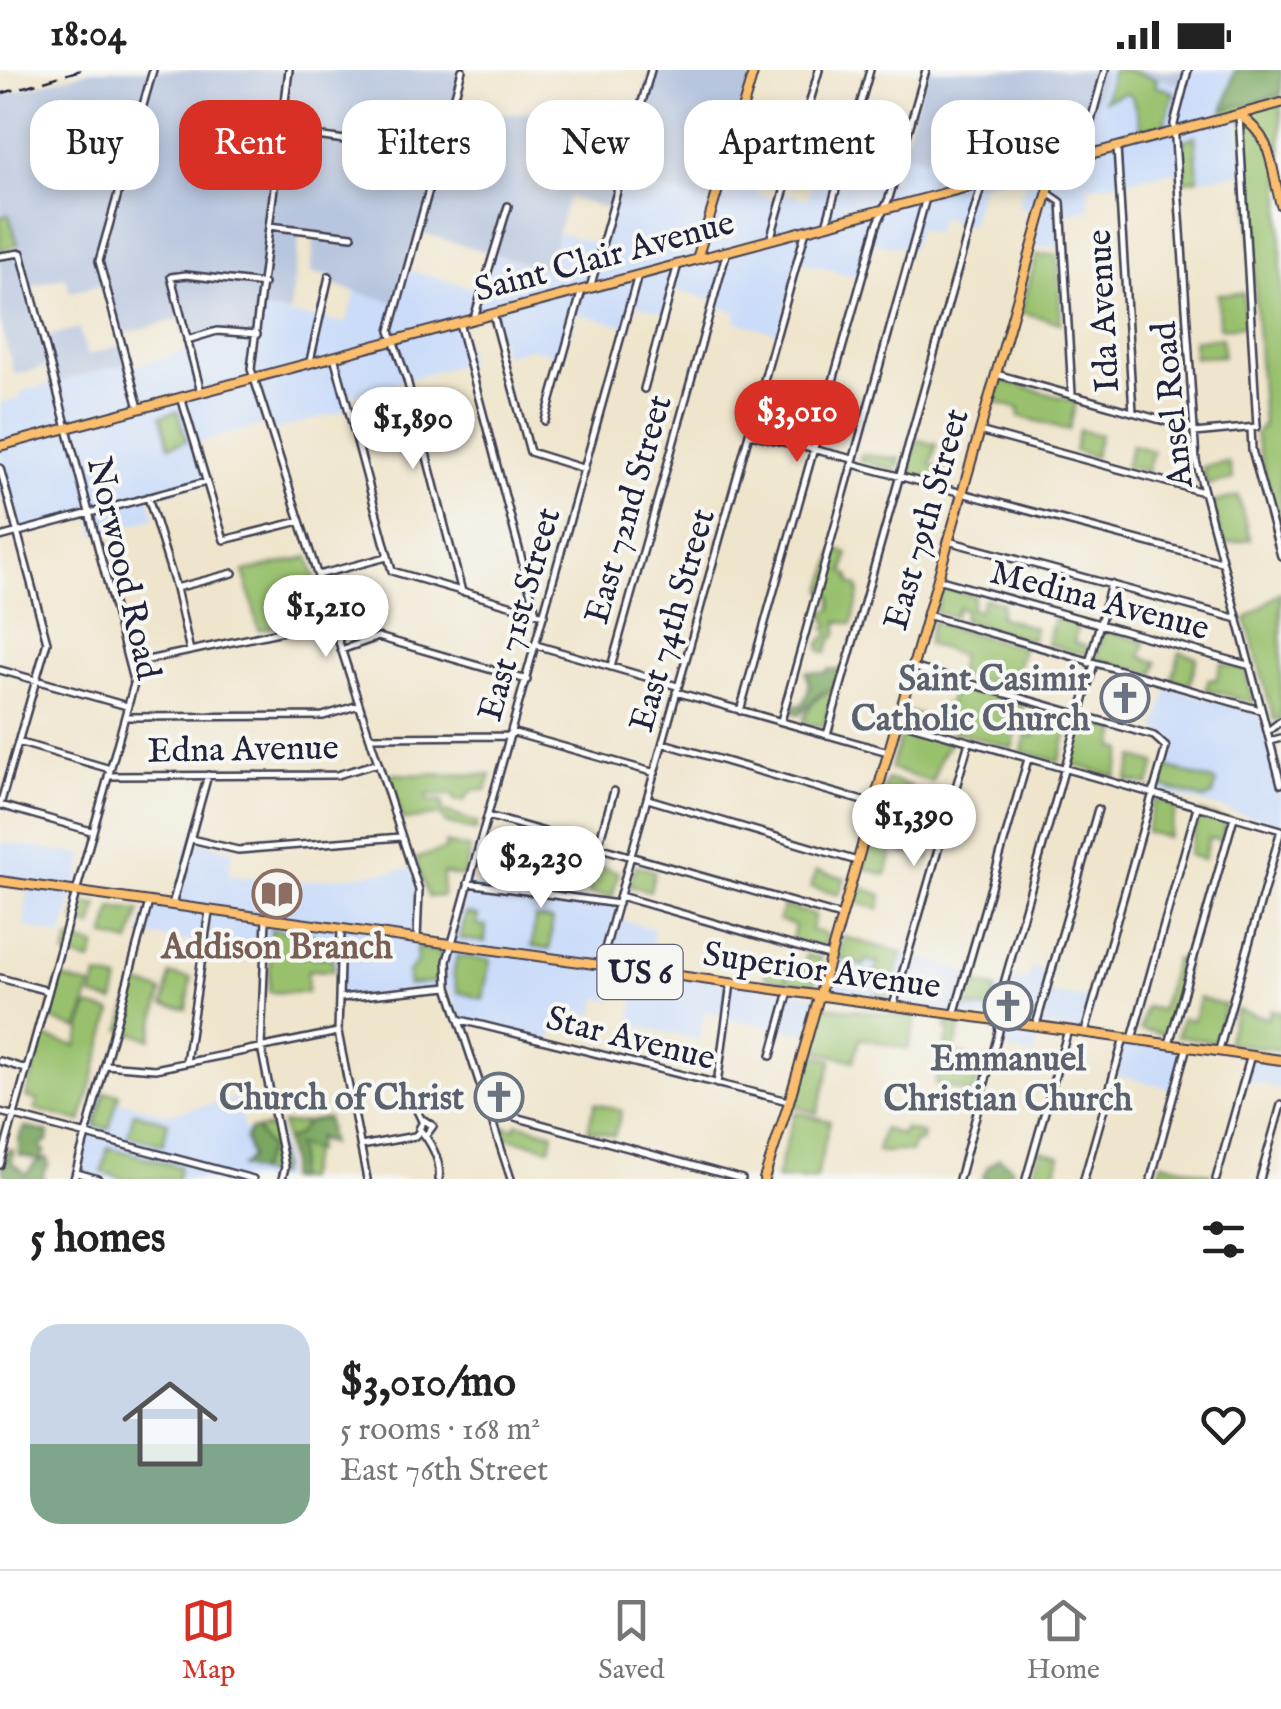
<!DOCTYPE html>
<meta charset="utf-8">
<style>
:root{--surface:#fff;--page:#f6f6f6;--text:#222;--muted:#767676;--line:#e0e0e0;--accent:#d93025}
body{margin:0;font-family:"IM FELL English",serif;background:var(--page);color:var(--text);height:100vh;display:flex;flex-direction:column;font-size:38px;white-space:nowrap}
*{box-sizing:border-box;margin:0}
p{font-size:32px;color:var(--muted)}
.icon{flex:none;width:55px;height:55px;fill:none;stroke:currentColor;stroke-width:2;stroke-linecap:round;stroke-linejoin:round}
.map{position:relative;height:1109px;overflow:hidden}
.drawer{display:flex;flex-direction:column;background:var(--surface);flex:1}
.drawer>*{flex:none}
.banner{position:absolute;left:30px;top:30px;width:1222px;height:90px;display:flex;gap:20px}
.price{position:absolute;translate:-50% -85px;padding:0 22px;border-radius:35px;background:#fff;color:#222;font-size:32px;line-height:65px;filter:drop-shadow(0 2px 5px #0008)}
.price::after{content:'';position:absolute;left:50%;top:60px;width:30px;height:22px;margin-left:-15px;background:inherit;clip-path:polygon(0 0,100% 0,50% 100%)}
.price.active{background:var(--accent);color:#fff}
ul{padding:0;list-style:none}
li{display:flex;align-items:center;gap:30px;height:250px;padding:0 30px}
li+li{border-top:2px solid var(--line)}
li span{display:grid;place-items:center;flex:none;width:280px;height:200px;border-radius:30px;color:#555}
li>.icon{margin-inline-start:auto}
span .icon{width:120px;height:120px;fill:#fffc;stroke-width:1}
li b{font-size:42px}
h2{display:flex;justify-content:space-between;align-items:center;height:120px;padding:0 30px;font-size:42px}
.tag{padding:0 35px;border-radius:30px;background:var(--surface);box-shadow:0 5px 15px #0003;font-size:35px;line-height:90px}
.tag.active{background:var(--accent);color:#fff}
.status{display:flex;justify-content:space-between;align-items:center;height:70px;padding:0 50px;background:var(--surface);direction:ltr}
.status svg{height:28px;fill:currentColor}
.dock{display:flex;justify-content:space-around;align-items:center;height:140px;border-top:2px solid var(--line);background:var(--surface);font-size:28px;color:var(--muted)}
.dock a{display:grid;justify-items:center;gap:5px}
.dock .active{color:var(--accent)}
.map>svg:first-child{display:block}
</style>
<div class="status"><b>18:04</b><svg viewBox="0 0 49 12"><path d="M0 12V9h3v3zM5 12V6h3v6zM10 12V3h3v9zM15 12V0h3v12zM26 1h20v11H26zM47 4h2v5h-2z"/></svg></div>
<div class="map">
<svg width="1281" height="1109" viewBox="0 0 1281 1109">
<rect width="100%" height="100%" fill="#f6f6f2"/>
<filter id="ink" filterUnits="userSpaceOnUse"><feTurbulence type="fractalNoise" baseFrequency=".01" numOctaves="2"/><feDisplacementMap in="SourceGraphic" scale="20" xChannelSelector="R" yChannelSelector="G"/><feConvolveMatrix kernelMatrix="1 2 1 2 8 2 1 2 1" color-interpolation-filters="sRGB"/></filter>
<filter id="wash" filterUnits="userSpaceOnUse"><feTurbulence type="fractalNoise" baseFrequency=".0048" numOctaves="4" result="noise"/><feDisplacementMap in="SourceGraphic" scale="40" xChannelSelector="R" yChannelSelector="G"/><feGaussianBlur stdDeviation="2.25" result="paint"/><feColorMatrix in="noise" values="0 0 0 0 0 0 0 0 0 0 0 0 0 0 0 0 0 1.4 0 .05"/><feComposite in="paint" operator="in"/></filter>
<g filter="url(#wash)">
<rect width="100%" height="100%" fill="#efe5cc"/>
<path fill="#cadcf9" d="M 1105,0 L 1128,0 L 1183,16 L 1188,0 L 1235,0 L 1221,48 L 1239,45 L 1243,103 L 1178,112 L 1177,101 L 1088,117 L 1089,139 L 1062,144 L 1063,177 L 1032,177 L 1042,143 L 1018,136 L 1028,101 Z
M 902,82 L 933,90 L 922,128 L 982,113 L 970,156 L 940,147 L 935,163 L 918,158 L 912,179 L 873,172 L 862,208 L 798,191 L 778,263 L 735,251 L 737,242 L 713,235 L 713,230 L 672,219 L 665,243 L 631,233 L 625,256 L 576,243 L 563,287 L 530,278 L 504,285 L 493,244 L 459,253 L 469,292 L 345,327 L 348,340 L 272,361 L 268,353 L 195,374 L 206,412 L 149,427 L 155,448 L 95,465 L 90,445 L 18,462 L 7,425 L 0,427 L 0,333 L 21,328 L 20,322 L 127,293 L 129,298 L 188,281 L 186,271 L 260,240 L 346,253 L 356,221 L 397,233 L 406,199 L 483,221 L 494,185 L 547,199 L 558,163 L 602,175 L 621,107 L 724,101 L 759,111 L 757,124 L 780,131 L 783,123 L 807,129 L 813,110 L 837,117 L 843,95 L 894,110 Z
M 1168,618 L 1257,643 L 1267,667 L 1281,730 L 1281,755 L 1158,721 L 1171,672 L 1169,666 L 1156,659 Z
M 191,769 L 233,780 L 228,805 L 294,812 L 412,799 L 419,820 L 417,869 L 452,875 L 468,813 L 618,834 L 615,848 L 654,859 L 649,902 L 818,925 L 836,865 L 967,901 L 965,910 L 1001,920 L 1006,906 L 1027,912 L 1031,897 L 1051,903 L 1046,923 L 1094,930 L 1085,962 L 1041,956 L 1034,986 L 995,977 L 1000,959 L 997,950 L 819,925 L 808,963 L 726,949 L 726,945 L 704,941 L 699,970 L 631,954 L 638,902 L 617,899 L 612,931 L 598,928 L 595,945 L 558,937 L 550,973 L 461,950 L 448,917 L 340,928 L 340,895 L 202,881 L 202,873 L 140,865 L 149,832 L 172,835 Z
M 0,772 L 85,785 L 62,867 L 24,856 L 28,815 L 0,811 Z
M 1124,968 L 1187,976 L 1175,1020 L 1114,1004 Z
M 1251,985 L 1281,990 L 1281,1019 L 1244,1009 Z
M 97,1025 L 168,1044 L 239,1028 L 244,1060 L 277,1056 L 285,1097 L 282,1109 L 98,1109 L 75,1103 Z"/>
<path fill="#b7c5de" d="M 92,0 L 462,0 L 453,33 L 492,44 L 565,40 L 633,59 L 651,0 L 754,0 L 714,134 L 621,107 L 612,140 L 568,127 L 547,199 L 417,162 L 397,233 L 327,214 L 328,206 L 311,203 L 315,162 L 300,160 L 290,243 L 260,240 L 257,264 L 217,261 L 186,271 L 180,249 L 119,265 L 105,214 L 70,222 L 65,207 L 30,217 L 44,267 L 79,258 L 87,285 L 122,275 L 127,293 L 56,312 L 51,295 L 15,305 L 0,254 L 0,186 L 17,181 L 10,146 L 0,147 L 0,26 Z
M 926,0 L 1105,0 L 1081,87 L 922,129 L 933,90 L 902,82 Z
M 1128,0 L 1188,0 L 1183,16 Z"/>
<path fill="#99c16d" stroke="#5e7254" stroke-width="2.5" d="M 1113,0 L 1127,0 L 1157,9 L 1155,16 L 1174,22 L 1165,54 L 1138,62 L 1140,55 L 1132,27 L 1126,23 L 1104,30 Z
M 1235,0 L 1281,0 L 1281,465 L 1255,364 L 1263,355 L 1245,55 L 1239,45 L 1221,49 Z
M 1195,66 L 1198,109 L 1185,111 L 1183,71 Z
M 9,145 L 18,174 L 0,181 L 0,147 Z
M 1057,184 L 1061,253 L 1021,242 L 1037,185 Z
M 1243,223 L 1246,256 L 1219,258 L 1218,224 Z
M 1222,268 L 1223,286 L 1194,287 L 1193,270 Z
M 1001,310 L 1076,332 L 1069,360 L 1019,346 L 1020,339 L 994,332 Z
M 178,341 L 187,371 L 169,376 L 161,346 Z
M 1079,360 L 1100,365 L 1094,387 L 1074,381 Z
M 917,370 L 936,375 L 931,396 L 946,401 L 943,412 L 908,403 Z
M 1132,375 L 1153,381 L 1147,402 L 1125,396 Z
M 861,384 L 900,389 L 896,401 L 860,390 Z
M 1228,392 L 1233,409 L 1207,415 L 1202,397 Z
M 1238,426 L 1250,469 L 1223,474 L 1212,433 Z
M 835,480 L 848,483 L 844,502 L 849,505 L 851,513 L 858,516 L 859,525 L 852,554 L 838,551 L 837,565 L 831,570 L 826,583 L 820,580 L 820,573 L 830,563 L 824,558 L 830,555 L 821,544 L 832,539 L 832,526 L 823,521 Z
M 309,487 L 326,546 L 259,560 L 244,502 Z
M 943,517 L 974,526 L 971,539 L 979,542 L 984,528 L 1002,533 L 999,547 L 1035,558 L 1032,570 L 963,550 L 965,540 L 958,538 L 954,547 L 935,542 Z
M 1281,522 L 1281,650 L 1274,650 L 1246,549 Z
M 1054,548 L 1078,554 L 1074,572 L 1089,577 L 1087,585 L 1047,574 Z
M 932,552 L 1023,578 L 1010,620 L 957,604 L 961,585 L 927,574 Z
M 1104,561 L 1145,572 L 1141,587 L 1157,592 L 1154,604 L 1096,588 Z
M 1180,582 L 1197,587 L 1190,614 L 1172,609 Z
M 1221,593 L 1245,600 L 1253,632 L 1206,619 L 1209,609 L 1216,610 Z
M 953,615 L 1024,634 L 1012,678 L 905,648 L 907,642 L 939,650 L 943,635 L 948,635 Z
M 835,617 L 823,657 L 803,652 C 810,629 820,629 835,617 Z
M 1042,640 L 1071,648 L 1059,692 L 1022,681 L 1026,665 L 1035,667 Z
M 1083,651 L 1118,661 L 1114,677 L 1123,680 L 1116,707 L 1070,694 Z
M 903,659 L 950,672 L 941,686 L 932,712 L 890,699 Z
M 1134,687 L 1156,693 L 1149,715 L 1127,711 Z
M 1166,697 L 1216,712 L 1213,725 L 1204,729 L 1160,716 Z
M 389,704 L 491,705 L 486,720 L 472,720 L 464,731 L 455,730 L 453,725 L 427,725 L 427,731 L 442,731 L 443,741 L 477,753 L 476,761 L 445,753 L 441,745 L 403,750 Z
M 887,709 L 911,716 L 902,753 L 877,746 Z
M 1155,730 L 1177,736 L 1168,767 L 1146,762 Z
M 1200,742 L 1227,750 L 1221,771 L 1209,768 L 1203,790 L 1188,785 Z
M 906,757 L 936,764 L 929,789 L 899,782 Z
M 871,768 L 894,775 L 886,805 L 863,798 Z
M 445,773 L 470,779 L 463,807 L 443,803 L 442,826 L 428,827 L 415,789 L 446,779 Z
M 578,779 L 598,785 L 597,796 L 619,802 L 612,827 L 589,824 L 591,805 L 572,799 Z
M 528,788 L 544,791 L 539,817 L 513,813 L 516,791 L 526,793 Z
M 636,795 L 655,801 L 650,821 L 630,816 Z
M 816,801 L 845,808 L 839,825 L 811,817 Z
M 858,816 L 882,825 L 879,839 L 854,832 Z
M 80,833 L 98,835 L 92,857 L 75,852 Z
M 783,836 L 815,845 L 811,860 L 828,865 L 824,878 L 792,870 L 795,855 L 779,850 Z
M 112,838 L 140,841 L 130,873 L 105,866 Z
M 466,843 L 478,846 L 477,854 L 486,856 L 485,872 L 460,869 Z
M 535,848 L 552,850 L 550,879 L 532,876 Z
M 271,859 L 313,864 L 311,886 L 333,888 L 333,901 L 308,900 L 307,923 L 269,922 Z
M 844,867 L 902,883 L 890,926 L 877,925 L 881,911 L 874,910 L 878,893 L 866,890 L 864,896 L 838,888 Z
M 70,869 L 96,876 L 91,892 L 65,885 Z
M 416,878 L 441,883 L 441,911 L 408,915 L 408,902 L 417,893 Z
M 806,885 L 821,888 L 814,915 L 787,911 L 790,897 L 804,899 Z
M 457,886 L 490,890 L 483,929 L 458,922 L 453,905 Z
M 768,889 L 789,893 L 785,911 L 765,907 Z
M 1175,889 L 1186,891 L 1166,964 L 1140,960 L 1146,937 L 1161,940 Z
M 170,905 L 191,908 L 187,939 L 164,935 Z
M 97,906 L 119,911 L 114,932 L 92,926 Z
M 59,907 L 91,916 L 79,959 L 48,949 Z
M 970,912 L 996,919 L 990,940 L 963,937 Z
M 135,913 L 162,921 L 151,969 L 121,960 Z
M 1199,928 L 1225,935 L 1215,972 L 1177,966 L 1182,948 L 1193,950 Z
M 88,936 L 112,942 L 81,1052 L 35,1039 L 38,1031 L 26,1027 L 43,967 L 77,976 Z
M 825,936 L 916,948 L 908,979 L 860,968 L 854,991 L 814,980 Z
M 1236,940 L 1268,948 L 1270,940 L 1281,942 L 1281,980 L 1227,973 Z
M 947,953 L 961,955 L 954,982 L 983,991 L 973,1024 L 935,1014 L 950,959 L 945,958 Z
M 811,984 L 832,990 L 817,1043 L 796,1037 Z
M 105,1022 L 119,1024 L 109,1059 L 95,1056 Z
M 595,1033 L 622,1041 L 614,1066 L 588,1059 Z
M 134,1042 L 168,1052 L 163,1075 L 128,1065 Z
M 795,1042 L 830,1051 L 816,1109 L 776,1109 Z
M 324,1051 L 329,1073 L 316,1070 L 305,1109 L 287,1108 L 290,1095 L 282,1054 Z
M 517,1053 L 553,1063 L 550,1078 L 505,1067 L 501,1056 L 515,1059 Z
M 272,1057 L 280,1097 L 276,1106 L 258,1102 L 262,1072 L 256,1059 Z
M 883,1059 L 902,1065 L 904,1059 L 923,1064 L 921,1072 L 914,1072 L 911,1082 C 899,1079 889,1084 877,1081 Z
M 108,1077 L 180,1097 L 177,1109 L 124,1109 L 102,1102 Z
M 1040,1080 L 1060,1086 L 1054,1109 L 1032,1109 Z
M 1162,1092 L 1210,1104 L 1209,1109 L 1180,1109 L 1179,1106 L 1160,1101 Z"/>
<path fill="#7aa760" stroke="#4e644e" stroke-width="2.5" d="M 1235,0 L 1281,0 L 1281,24 L 1224,40 Z
M 829,599 L 840,600 L 831,621 L 821,623 L 799,644 L 791,642 L 794,635 L 802,635 C 809,622 811,616 806,602 L 825,603 Z
M 327,1048 L 330,1074 L 317,1067 L 316,1081 L 295,1075 C 300,1087 298,1096 294,1109 L 287,1108 L 290,1095 L 285,1071 L 297,1065 L 307,1052 Z
M 25,1057 L 49,1063 L 48,1072 L 43,1073 L 41,1079 L 45,1081 L 39,1090 L 19,1085 L 19,1068 Z
M 256,1059 L 269,1078 L 258,1102 L 241,1097 L 251,1087 L 245,1069 L 250,1060 Z
M 7,1080 L 13,1080 L 12,1093 L 27,1104 L 34,1094 L 46,1088 L 49,1094 L 43,1103 L 44,1109 L 5,1109 L 2,1097 Z
M 999,1088 L 1012,1097 L 1011,1103 L 1019,1109 L 982,1109 L 988,1096 Z"/>
</g>
<g filter="url(#ink)">
<g fill="none" stroke-linecap="round" stroke-linejoin="round">
<g stroke="#413f51" stroke-width="10">
<path id="minor" d="M 289,0 L 251,299 L 419,820 L 417,868
M 462,0 L 390,261 L 407,310 L 462,522
M 1188,0 L 1174,54 L 1196,391 L 1281,714
M 565,40 L 634,59
M 281,61 L 366,73
M 1117,77 L 1133,342
M 1081,87 L 1105,0
M 1048,123 L 1061,132 L 1072,324
M 826,155 L 870,0
M 269,156 L 352,166
M 770,170 L 819,0
M 0,186 L 21,183 L 134,614 L 0,1095
M 590,218 L 651,0
M 493,244 L 530,382 L 585,399
M 474,248 L 508,136
M 459,253 L 536,543
M 187,270 L 217,261 L 257,264
M 334,286 L 392,501 L 544,545
M 310,291 L 329,206
M 996,304 L 1193,359
M 644,319 L 678,194
M 201,322 L 171,207 L 186,205 L 264,214
M 181,327 L 224,470 L 300,451
M 139,338 L 99,191 L 153,0
M 545,351 L 582,220
M 1251,359 L 1252,380 L 1281,486
M 979,361 L 1203,422
M 1194,363 L 1257,357 L 1239,45
M 750,364 L 853,389
M 853,394 L 1221,492
M 0,398 L 47,572 L 0,735
M 148,427 L 176,518 L 190,581
M 0,467 L 206,412
M 948,471 L 1238,549
M 318,505 L 387,487
M 937,509 L 1251,596
M 176,518 L 233,503
M 927,545 L 1260,640
M 536,575 L 677,616
M 341,580 L 378,567 L 527,610
M 1089,593 L 1111,514
M 129,594 L 331,551
M 611,597 L 727,181
M 912,597 L 1154,666 L 1166,677 L 1085,962
M 0,600 L 127,636
M 676,622 L 888,682
M 740,641 L 877,155 L 889,128 L 926,0
M 125,647 L 323,646 L 359,635
M 781,651 L 926,128
M 897,651 L 1281,760 L 1219,980
M 1268,661 L 1281,651
M 511,662 L 655,703
M 827,665 L 982,113
M 370,667 L 510,666
M 1270,671 L 1281,668
M 18,672 L 110,699
M 663,673 L 873,734
M 108,706 L 337,705 L 378,693
M 648,729 L 857,791
M 0,735 L 91,761
M 488,746 L 841,846
M 191,769 L 238,780 L 401,767
M 598,776 L 614,721
M 468,813 L 618,834
M 620,826 L 829,886
M 172,835 L 208,705
M 266,849 L 261,977 L 285,1097 L 282,1109
M 341,860 L 338,962 L 367,1109
M 601,893 L 806,160
M 0,908 L 48,921
M 340,928 L 448,917
M 893,936 L 969,672
M 954,945 L 1028,689
M 461,950 L 788,1031
M 1036,955 L 1098,739
M 1132,969 L 1197,737
M 1169,974 L 1234,747
M 771,986 L 789,921
M 0,991 L 26,999
M 186,992 L 209,842
M 105,995 L 155,999 L 338,962
M 717,1014 L 731,913
M 414,1034 L 422,1051
M 489,1040 L 742,1109
M 0,1042 L 253,1109
M 427,1064 L 433,1056 L 424,1050 L 419,1059 C 429,1069 442,1091 439,1109
M 361,1076 L 415,1066 L 420,1061
M 77,1103 L 98,1109
M 74,1109 L 149,832
M 511,1109 L 448,917 L 447,891 L 638,205
M 959,1109 L 999,961 L 996,942 L 1094,594
M 1026,1109 L 1068,960
M 1084,1109 L 1124,968
M 1151,1109 L 1187,976
M 1216,1109 L 1251,985
M 1260,1109 L 1281,1035"/>
</g>
<g stroke="#413f51" stroke-width="12">
<path id="major" d="M 1239,45 C 1275,69 1270,97 1281,135
M 697,189 L 754,0
M 0,376 L 1281,33
M 0,811 L 1281,990
M 764,1109 L 789,1032 L 1056,93"/>
</g>
<use href="#minor" stroke="#fff" stroke-width="5"/>
<use href="#major" stroke="#fabe6e" stroke-width="8"/>
<path stroke="#22223b" stroke-width="2.5" stroke-dasharray="15 8" stroke-linecap="butt" d="M 0,24 L 81,0"/>
</g>
</g>
<defs>
<g id="church-ring" transform="scale(2.5)"><circle r="9.5" fill="#f6f6f2" stroke="#6b7280" stroke-width="1.5"/><path d="M-1.2-6h2.4v3.5h3.3v2.4h-3.3V6h-2.4V-.1h-3.3v-2.4h3.3Z" fill="#6b7280"/></g>
<g id="library-ring" transform="scale(2.5)"><circle r="9.5" fill="#f6f6f2" stroke="#8d6e63" stroke-width="1.5"/><path d="M-6-4Q-3-5.5-.7-3.5V5Q-3 3-6 4ZM6-4Q3-5.5 .7-3.5V5Q3 3 6 4Z" fill="#8d6e63"/></g>
</defs>
<g fill-rule="evenodd">
<use href="#church-ring" x="1125" y="628"/>
<use href="#library-ring" x="277" y="824"/>
<use href="#church-ring" x="1008" y="936"/>
<use href="#church-ring" x="499" y="1027"/>
</g>
<g text-anchor="middle" stroke-width="8" stroke-linejoin="round" paint-order="stroke">
<rect fill="#f6f6f2" stroke="#626272" stroke-width="2.5" x="597.5" y="875" width="85" height="54" rx="8"/>
<g font-size="32" font-weight="bold" fill="#22223b">
<text x="640" y="913">US 6</text>
</g>
<g font-size="35" fill="#22223b" stroke="#f6f6f2">
<text transform="translate(604 185) rotate(-15)" y="12">Saint Clair Avenue</text>
<text transform="translate(1102 241) rotate(-93)" y="12">Ida Avenue</text>
<text transform="translate(1171 335) rotate(-96)" y="12">Ansel Road</text>
<text transform="translate(627 439) rotate(-74)" y="12">East 72nd Street</text>
<text transform="translate(925 449) rotate(-74)" y="12">East 79th Street</text>
<text transform="translate(125 498) rotate(77)" y="12">Norwood Road</text>
<text transform="translate(1100 529) rotate(15)" y="12">Medina Avenue</text>
<text transform="translate(518 544) rotate(-74)" y="12">East 71st Street</text>
<text transform="translate(671 550) rotate(-74)" y="12">East 74th Street</text>
<text transform="translate(243 678) rotate(-1)" y="12">Edna Avenue</text>
<text transform="translate(822 899) rotate(8)" y="12">Superior Avenue</text>
<text transform="translate(631 967) rotate(14)" y="12">Star Avenue</text>
</g>
<g font-size="35" font-weight="bold" fill="#5b616d" stroke="#f6f6f2" text-anchor="end">
<text x="1090" y="620">Saint Casimir<tspan x="1090" dy="40">Catholic Church</tspan></text>
<text x="1008" y="1000" text-anchor="middle">Emmanuel<tspan x="1008" dy="40">Christian Church</tspan></text>
<text x="464" y="1039">Church of Christ</text>
</g>
<g font-size="35" font-weight="bold" fill="#785e54" stroke="#f6f6f2">
<text x="277" y="888">Addison Branch</text>
</g>
</g>
</svg>
<b class="price active" style="left:797px;top:395px">$3,010</b>
<b class="price" style="left:413px;top:402px">$1,890</b>
<b class="price" style="left:326px;top:590px">$1,210</b>
<b class="price" style="left:914px;top:799px">$1,390</b>
<b class="price" style="left:541px;top:841px">$2,230</b>
<div class="banner">
<a class="tag">Buy</a>
<a class="tag active">Rent</a>
<a class="tag">Filters</a>
<a class="tag">New</a>
<a class="tag">Apartment</a>
<a class="tag">House</a>
</div>
</div>
<section class="drawer">
<h2>5 homes<svg class="icon" aria-label="filters" viewBox="0 0 24 24"><path d="M4 7h16M4 17h16"/><circle cx="9" cy="7" r="2"/><circle cx="15" cy="17" r="2"/></svg></h2>
<ul>
<li><span style="background:linear-gradient(#c9d6e8 60%,#7fa58c 0)"><svg class="icon" aria-label="home" viewBox="0 0 24 24"><path d="M3 11l9-7 9 7M6 9v11h12V9"/></svg></span><div><b>$3,010/mo</b><p>5 rooms · 168 m²</p><p>East 76th Street</p></div><svg class="icon" aria-label="heart" viewBox="0 0 24 24"><path d="M12 20l-8-8c-3-5 5-10 8-4 3-6 11-1 8 4z"/></svg></li>
</ul>
</section>
<nav class="dock">
<a class="active"><svg class="icon" aria-label="map" viewBox="0 0 24 24"><path d="M3 6l6-2 6 2 6-2v14l-6 2-6-2-6 2zM9 4v14M15 6v14"/></svg>Map</a>
<a><svg class="icon" aria-label="saved" viewBox="0 0 24 24"><path d="M7 4h10v16l-5-4-5 4z"/></svg>Saved</a>
<a><svg class="icon" aria-label="home" viewBox="0 0 24 24"><path d="M3 11l9-7 9 7M6 9v11h12V9"/></svg>Home</a>
</nav>
